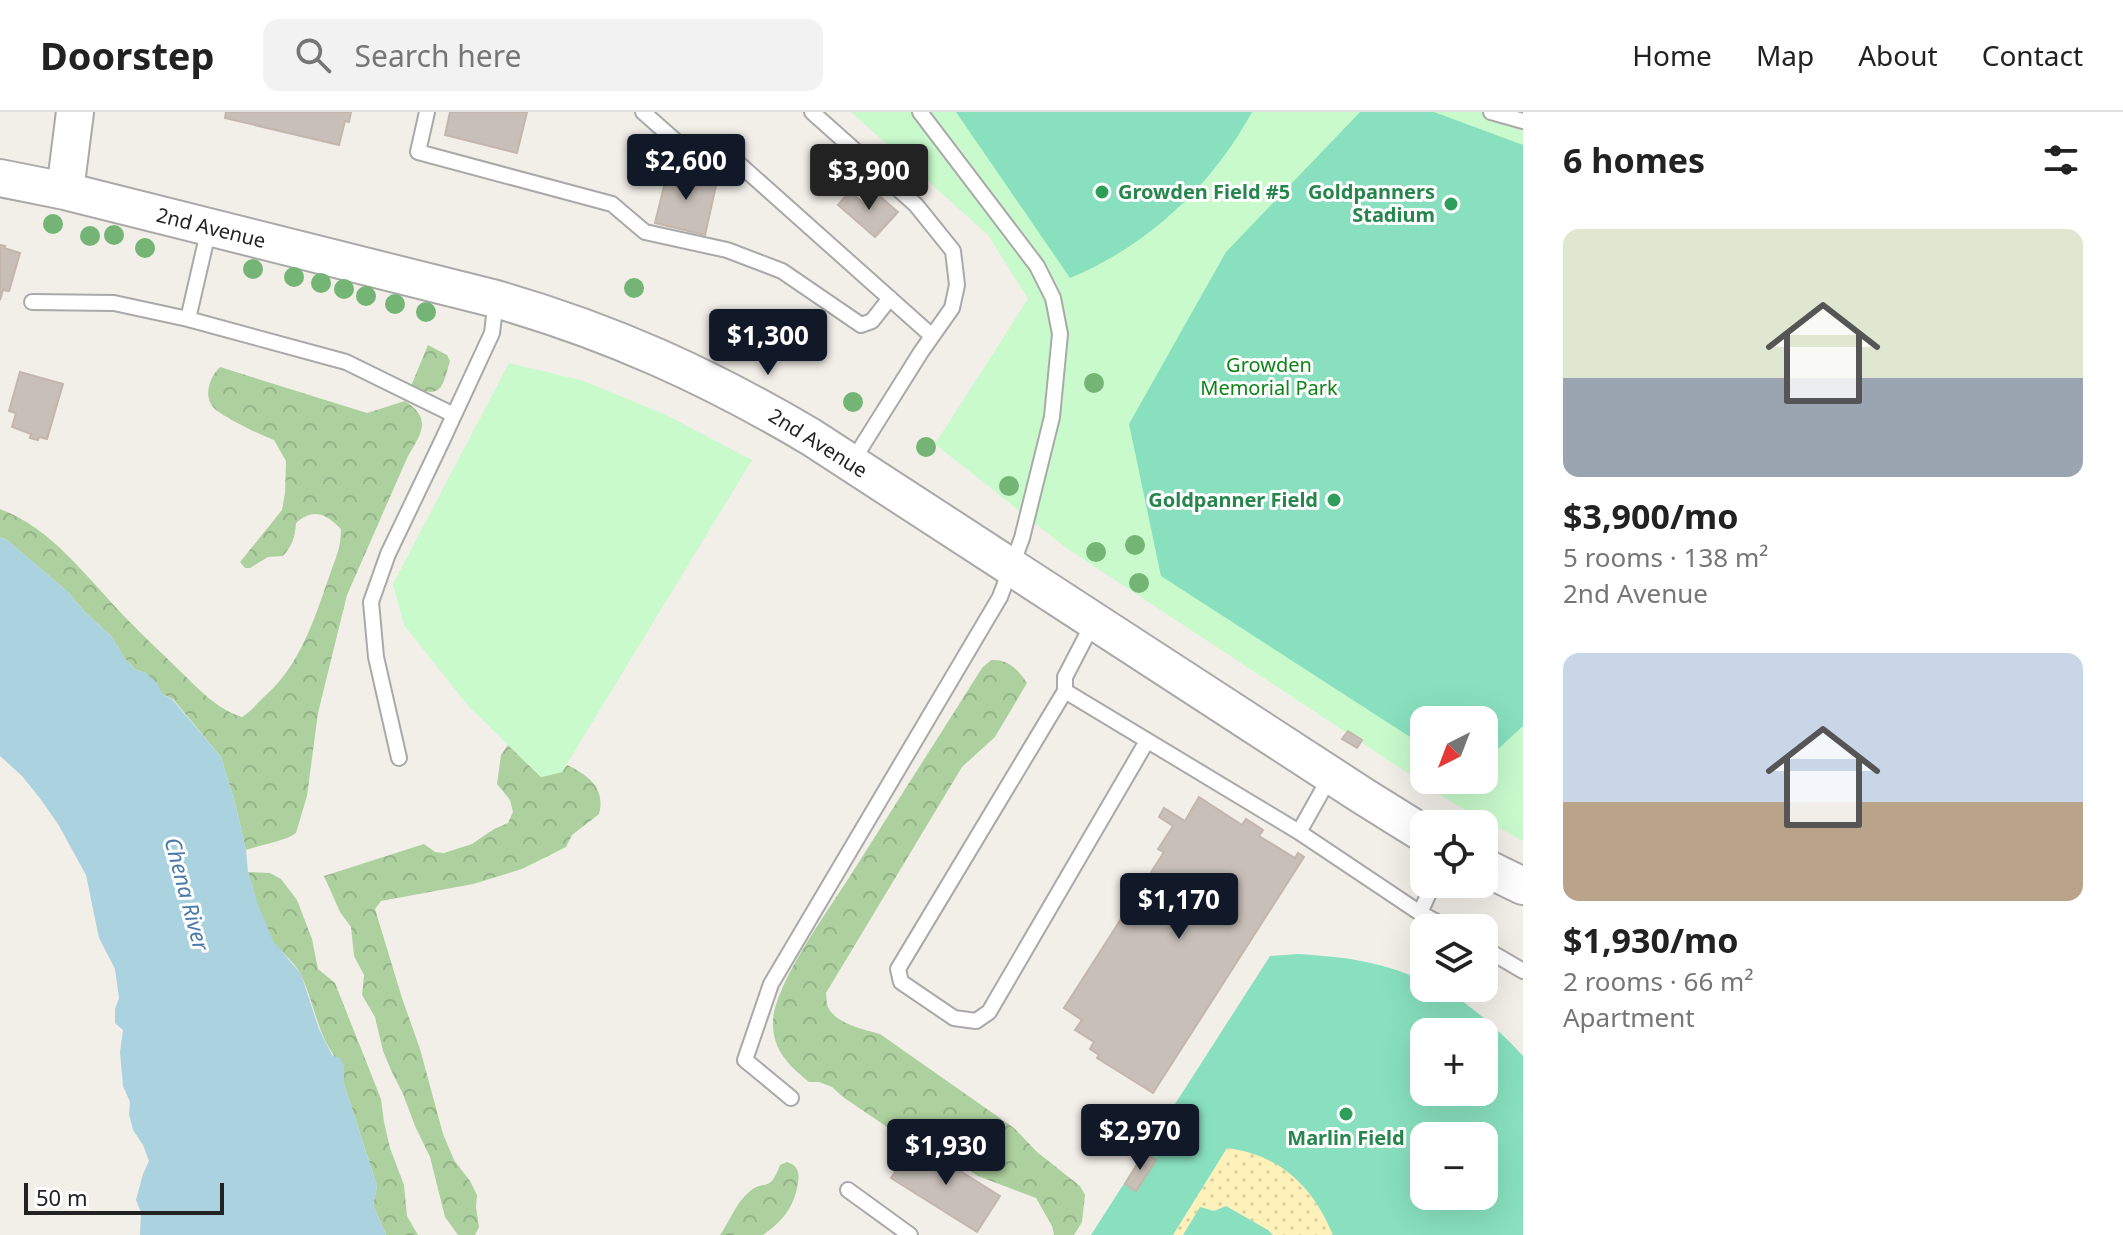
<!DOCTYPE html>
<meta charset="utf-8">
<style>
:root{--surface:#fff;--page:#f2f2f2;--text:#222;--muted:#767676;--line:#e0e0e0;--accent:#111827}
body{margin:0;font-family:"Noto Sans",sans-serif;background:var(--page);color:var(--text);height:100vh;display:flex;flex-direction:column;font-size:30px;white-space:nowrap}
*{box-sizing:border-box;margin:0}
p{font-size:26px;color:var(--muted)}
.icon{flex:none;width:44px;height:44px;fill:none;stroke:currentColor;stroke-width:2;stroke-linecap:round;stroke-linejoin:round}
.map{position:relative;flex:1;overflow:hidden}
.side{display:flex;flex-direction:column;background:var(--surface);width:600px}
.side>*{flex:none}
.needle{width:52px;rotate:222deg}
.buttons{position:absolute;left:1410px;top:594px;display:grid;gap:16px}
.buttons a{display:grid;place-items:center;width:88px;height:88px;border-radius:16px;background:var(--surface);box-shadow:0 8px 32px #0002;font-size:40px}
.scale{position:absolute;left:24px;bottom:20px;width:200px;box-sizing:border-box;padding-left:8px;border:4px solid #222;border-top:0;font-size:22px;line-height:28px;white-space:nowrap;color:#222;-webkit-text-stroke:6px #fff;paint-order:stroke}
.price{position:absolute;translate:-50% -68px;padding:0 18px;border-radius:8px;background:var(--accent);color:#fff;font-size:26px;line-height:52px;filter:drop-shadow(0 2px 4px #0008)}
.price::after{content:'';position:absolute;left:50%;top:48px;width:24px;height:18px;margin-left:-12px;background:inherit;clip-path:polygon(0 0,100% 0,50% 100%)}
.price.active{background:#222;color:#fff}
ul{padding:0;list-style:none}
li{display:grid;align-content:center;gap:16px;height:424px;padding:0 40px}
li span{display:grid;place-items:center;height:248px;border-radius:16px;color:#555}
li>.icon{margin-inline-start:auto}
span .icon{width:144px;height:144px;fill:#fffc;stroke-width:1}
li b{font-size:34px}
h2{display:flex;justify-content:space-between;align-items:center;height:96px;padding:0 40px;font-size:34px}
header{display:flex;align-items:center;gap:48px;box-sizing:border-box;height:112px;padding:0 40px;background:var(--surface);border-bottom:2px solid var(--line)}
header strong{font-size:38px}
nav{display:flex;gap:44px;margin-inline-start:auto;font-size:28px}
.search{width:560px;height:72px;background:var(--page);display:flex;align-items:center;gap:20px;box-sizing:border-box;padding:0 28px;border-radius:16px;color:var(--muted);font-size:30px}
main{display:flex;flex:1;min-height:0}
.map>svg:first-child{display:block}
</style>
<header>
<strong>Doorstep</strong>
<div class="search"><svg class="icon" aria-label="search" viewBox="0 0 24 24"><circle cx="10" cy="10" r="6"/><path d="M15 15l6 6"/></svg>Search here</div>
<nav><a>Home</a><a>Map</a><a>About</a><a>Contact</a></nav>
</header>
<main>
<div class="map">
<svg width="1523" height="1123" viewBox="0 0 1523 1123">
<defs>
<pattern id="forest-crowns" width="20" height="18" patternUnits="userSpaceOnUse" patternTransform="scale(2)"><rect width="20" height="18" fill="#add19e"/><path d="M2 6a3 3 0 1 1 6 0M12 15a3 3 0 1 1 6 0" fill="none" stroke="#95b388"/></pattern>
<pattern id="sand-dots" width="8" height="8" patternUnits="userSpaceOnUse" patternTransform="scale(2)"><rect width="8" height="8" fill="#fff1ba"/><path d="M2 2h.1M6 6h.1" fill="none" stroke="#dacea0" stroke-width="1.8" stroke-linecap="round"/></pattern>
</defs>
<rect width="100%" height="100%" fill="#f2efe9"/>
<path fill="url(#forest-crowns)" d="M 428,233 L 447,243 L 450,249 C 442,276 442,288 411,274 Z
M 220,255 L 367,301 L 405,289 C 432,307 422,320 408,344 L 347,483 L 318,601 L 307,684 L 296,721 C 283,730 263,732 246,738 L 235,691 L 221,645 L 173,587 L 162,582 L 146,561 L 136,558 L 124,546 L 113,526 L 84,499 L 69,481 L 7,428 L 0,425 L 0,397 C 52,416 88,467 125,505 C 142,523 161,540 178,557 C 198,576 216,597 242,605 C 252,599 257,591 265,584 C 300,553 314,508 329,465 C 335,447 341,437 341,417 C 327,402 313,395 296,411 C 295,426 292,434 283,444 L 268,445 L 250,456 L 245,456 L 240,450 L 282,398 L 285,381 L 286,349 L 274,328 C 264,325 217,302 213,295 C 203,284 210,264 220,255 Z
M 991,548 C 1008,547 1018,557 1027,571 L 995,625 L 962,655 L 826,881 C 827,886 826,891 828,895 C 836,912 863,917 880,922 L 1014,1016 L 1037,1040 L 1080,1074 L 1085,1083 L 1082,1110 L 1074,1123 L 1054,1123 L 1052,1114 L 1036,1086 L 978,1064 L 933,1034 L 905,1021 L 887,1015 L 843,985 L 832,975 L 819,970 L 809,970 C 789,954 772,937 773,910 C 774,872 830,796 852,761 C 895,693 939,624 982,556 Z
M 508,633 L 541,665 L 562,660 L 567,653 C 588,663 606,676 599,702 L 572,723 L 566,735 L 522,757 L 473,772 L 381,789 L 375,797 L 402,886 L 420,937 L 443,1022 L 454,1048 L 470,1069 L 477,1083 L 476,1095 L 479,1115 L 475,1123 L 458,1123 L 445,1105 L 430,1045 L 415,1014 L 403,982 L 391,958 L 383,939 L 375,905 L 362,883 L 364,863 L 354,844 L 351,815 L 340,800 L 324,764 L 424,732 L 435,740 L 444,741 L 472,732 L 494,717 L 508,711 L 513,700 L 510,688 L 497,672 L 501,643 Z
M 248,760 L 270,761 L 281,767 L 297,788 L 312,827 L 318,857 L 335,871 L 381,987 L 384,1010 L 390,1036 L 404,1073 L 407,1104 L 418,1123 L 386,1123 L 373,1093 L 377,1074 L 344,972 L 344,955 C 318,930 316,896 302,865 C 297,852 283,842 274,831 C 261,811 255,783 248,760 Z
M 787,1050 C 797,1053 800,1060 798,1070 C 795,1094 783,1109 763,1123 L 720,1123 C 730,1109 735,1092 749,1080 C 764,1066 769,1083 780,1053 Z"/>
<path fill="url(#sand-dots)" d="M 1227,1036 C 1281,1043 1312,1074 1333,1123 L 1273,1123 L 1268,1118 L 1226,1094 L 1214,1099 L 1200,1095 L 1183,1123 L 1173,1123 Z"/>
<path fill="#c8facc" fill-rule="evenodd" d="M 851,0 L 1523,0 L 1523,729 L 1453,691 L 1065,435 L 935,332 L 1028,187 L 988,123 ZM 1424,608 L 1484,608 L 1484,668 L 1424,668 Z
M 509,251 L 584,269 L 666,303 L 752,348 L 562,660 L 541,665 L 469,595 L 404,513 L 393,472 Z"/>
<path fill="#88e0be" fill-rule="evenodd" d="M 956,0 L 1252,0 C 1212,74 1147,134 1070,166 Z
M 1360,0 L 1434,0 L 1523,33 L 1523,614 L 1484,650 L 1484,608 L 1424,608 L 1424,634 L 1161,464 L 1129,312 L 1226,140 Z
M 1298,842 C 1345,845 1380,849 1424,869 L 1424,876 C 1428,876 1433,875 1437,876 C 1459,880 1508,927 1523,944 L 1523,1123 L 1333,1123 C 1313,1075 1281,1043 1227,1036 L 1173,1123 L 1091,1123 L 1270,844 ZM 1424,920 L 1484,920 L 1484,980 L 1424,980 ZM 1424,1024 L 1484,1024 L 1484,1084 L 1424,1084 Z
M 1226,1094 L 1268,1118 L 1273,1123 L 1183,1123 L 1200,1095 L 1214,1099 Z"/>
<path fill="#aad3df" d="M 0,425 L 7,428 L 69,481 L 84,499 L 113,526 L 124,546 L 136,558 L 146,561 L 157,571 L 162,582 L 172,587 L 221,645 L 235,691 L 246,738 L 248,760 L 258,793 L 273,829 L 301,862 L 319,917 L 332,943 L 341,947 L 344,955 L 344,972 L 377,1074 L 373,1093 L 386,1123 L 140,1123 L 141,1100 L 136,1088 L 143,1062 L 149,1049 L 143,1033 L 133,1018 L 129,1002 L 130,990 L 123,974 L 120,940 L 123,918 L 115,911 L 115,897 L 119,886 L 115,857 L 99,826 L 86,763 L 58,712 L 39,685 L 22,664 L 0,644 Z"/>
<path fill="#c7bfb8" stroke="#c4b6ab" stroke-width="2" d="M 226,0 L 351,0 L 349,10 L 345,9 L 339,33 L 225,6 Z
M 450,0 L 527,0 L 517,41 L 445,23 Z
M 668,58 L 717,69 L 705,123 L 655,111 Z
M 850,79 L 864,92 L 875,80 L 898,100 L 875,125 L 838,93 Z
M 0,133 L 5,134 L 4,136 L 20,141 L 9,179 L 3,178 L 0,188 Z
M 20,260 L 63,272 L 47,327 L 39,325 L 38,328 L 30,326 L 31,322 L 12,315 L 16,301 L 9,299 Z
M 1348,619 L 1362,628 L 1357,636 L 1342,627 Z
M 1199,685 L 1242,713 L 1246,707 L 1263,718 L 1259,724 L 1295,746 L 1298,741 L 1304,745 L 1153,981 L 1097,946 L 1099,943 L 1090,937 L 1094,930 L 1075,918 L 1082,908 L 1064,896 L 1164,740 L 1158,737 L 1173,714 L 1159,705 L 1164,696 L 1185,709 Z
M 914,1030 L 1000,1084 L 977,1120 L 891,1066 Z
M 1144,1041 L 1156,1048 L 1136,1079 L 1125,1072 Z"/>
<g fill="none" stroke-linecap="round" stroke-linejoin="round">
<g stroke="#a9a9a9" stroke-width="18">
<path id="service" d="M 427,0 L 418,40 L 612,92 L 645,120 L 727,138 L 782,159 L 861,213 L 872,209 L 890,186
M 643,0 L 687,39 L 738,51 L 932,224
M 812,0 L 916,93 L 953,139 L 957,173 L 952,196 L 921,240 L 852,350
M 1491,0 L 1523,9
M 32,190 L 114,191 L 188,207 L 346,250 L 454,303
M 188,207 L 209,116
M 1094,509 L 1065,565 L 1065,579 L 1299,720 L 1420,801 L 1448,816
M 1065,579 L 898,857 L 901,870 L 954,906 L 976,909 L 989,900 L 1147,629
M 399,646 L 376,545 L 371,490 L 388,442 L 442,329 L 492,221 L 496,187
M 1299,720 L 1331,663
M 1420,801 L 1433,772
M 1484,836 L 1523,859
M 791,986 L 745,948 L 771,872 L 1000,485 L 1022,426 L 1052,305 L 1060,222 L 1053,186 L 1037,154 L 920,0
M 848,1078 L 910,1123"/>
</g>
<g stroke="#a9a9a9" stroke-width="40">
<path id="tertiary" d="M 0,66 L 65,79 L 496,187 C 611,220 708,264 811,325 L 1363,684 L 1424,722
M 65,79 L 75,0
M 1484,755 L 1523,774"/>
</g>
<use href="#service" stroke="#fff" stroke-width="14"/>
<use href="#tertiary" stroke="#fff" stroke-width="36"/>
</g>
<g fill="#74b475">
<circle cx="53" cy="112" r="10"/>
<circle cx="114" cy="123" r="10"/>
<circle cx="90" cy="124" r="10"/>
<circle cx="145" cy="136" r="10"/>
<circle cx="253" cy="157" r="10"/>
<circle cx="294" cy="165" r="10"/>
<circle cx="321" cy="171" r="10"/>
<circle cx="634" cy="176" r="10"/>
<circle cx="344" cy="177" r="10"/>
<circle cx="366" cy="184" r="10"/>
<circle cx="395" cy="192" r="10"/>
<circle cx="426" cy="200" r="10"/>
<circle cx="1094" cy="271" r="10"/>
<circle cx="853" cy="290" r="10"/>
<circle cx="926" cy="335" r="10"/>
<circle cx="1009" cy="374" r="10"/>
<circle cx="1135" cy="433" r="10"/>
<circle cx="1096" cy="440" r="10"/>
<circle cx="1139" cy="471" r="10"/>
</g>
<g fill="#2e9e5b" stroke="#fff" stroke-width="3">
<circle cx="1102" cy="80" r="8"/>
<circle cx="1451" cy="92" r="8"/>
<circle cx="1334" cy="388" r="8"/>
<circle cx="1346" cy="1002" r="8"/>
</g>
<g text-anchor="middle" stroke-width="6" stroke-linejoin="round" paint-order="stroke">
<g font-size="20" font-weight="bold" fill="#27864d" stroke="#fff" text-anchor="end">
<text x="1118" y="87" text-anchor="start">Growden Field #5</text>
<text x="1435" y="87">Goldpanners<tspan x="1435" dy="23">Stadium</tspan></text>
<text x="1318" y="395">Goldpanner Field</text>
<text x="1346" y="1033" text-anchor="middle">Marlin Field</text>
</g>
<g font-size="20" fill="#222" stroke="#fff">
<text transform="translate(211 116) rotate(14)" y="7">2nd Avenue</text>
<text transform="translate(818 331) rotate(32)" y="7">2nd Avenue</text>
</g>
<g font-size="20" fill="#0c8416" stroke="#fff">
<text x="1269" y="260">Growden<tspan x="1269" dy="23">Memorial Park</tspan></text>
</g>
<g font-size="22" font-style="italic" fill="#4a7aab" stroke="#fff">
<text transform="translate(187 782) rotate(75)" y="8">Chena River</text>
</g>
</g>
</svg>
<div class="buttons">
<a><svg class="needle" viewBox="-14 -14 28 28"><path d="M0-13l5 13h-10z" fill="#e53935"/><path d="M0 13l5-13h-10z" fill="#767676"/></svg></a>
<a><svg class="icon" aria-label="locate" viewBox="0 0 24 24"><circle cx="12" cy="12" r="6"/><path d="M12 2v4M12 18v4M2 12h4M18 12h4"/></svg></a>
<a><svg class="icon" aria-label="layers" viewBox="0 0 24 24"><path d="M12 4l9 5-9 5-9-5zM3 14l9 5 9-5"/></svg></a>
<a>+</a>
<a>−</a>
</div>
<div class="scale">50 m</div>
<b class="price" style="left:686px;top:90px">$2,600</b>
<b class="price active" style="left:869px;top:100px">$3,900</b>
<b class="price" style="left:768px;top:265px">$1,300</b>
<b class="price" style="left:1179px;top:829px">$1,170</b>
<b class="price" style="left:1140px;top:1060px">$2,970</b>
<b class="price" style="left:946px;top:1075px">$1,930</b>
</div>
<section class="side">
<h2>6 homes<svg class="icon" aria-label="filters" viewBox="0 0 24 24"><path d="M4 7h16M4 17h16"/><circle cx="9" cy="7" r="2"/><circle cx="15" cy="17" r="2"/></svg></h2>
<ul>
<li><span style="background:linear-gradient(#dfe7d0 60%,#9aa5b1 0)"><svg class="icon" aria-label="home" viewBox="0 0 24 24"><path d="M3 11l9-7 9 7M6 9v11h12V9"/></svg></span><div><b>$3,900/mo</b><p>5 rooms · 138 m²</p><p>2nd Avenue</p></div></li>
<li><span style="background:linear-gradient(#c9d6e8 60%,#b9a48a 0)"><svg class="icon" aria-label="home" viewBox="0 0 24 24"><path d="M3 11l9-7 9 7M6 9v11h12V9"/></svg></span><div><b>$1,930/mo</b><p>2 rooms · 66 m²</p><p>Apartment</p></div></li>
</ul>
</section>
</main>
